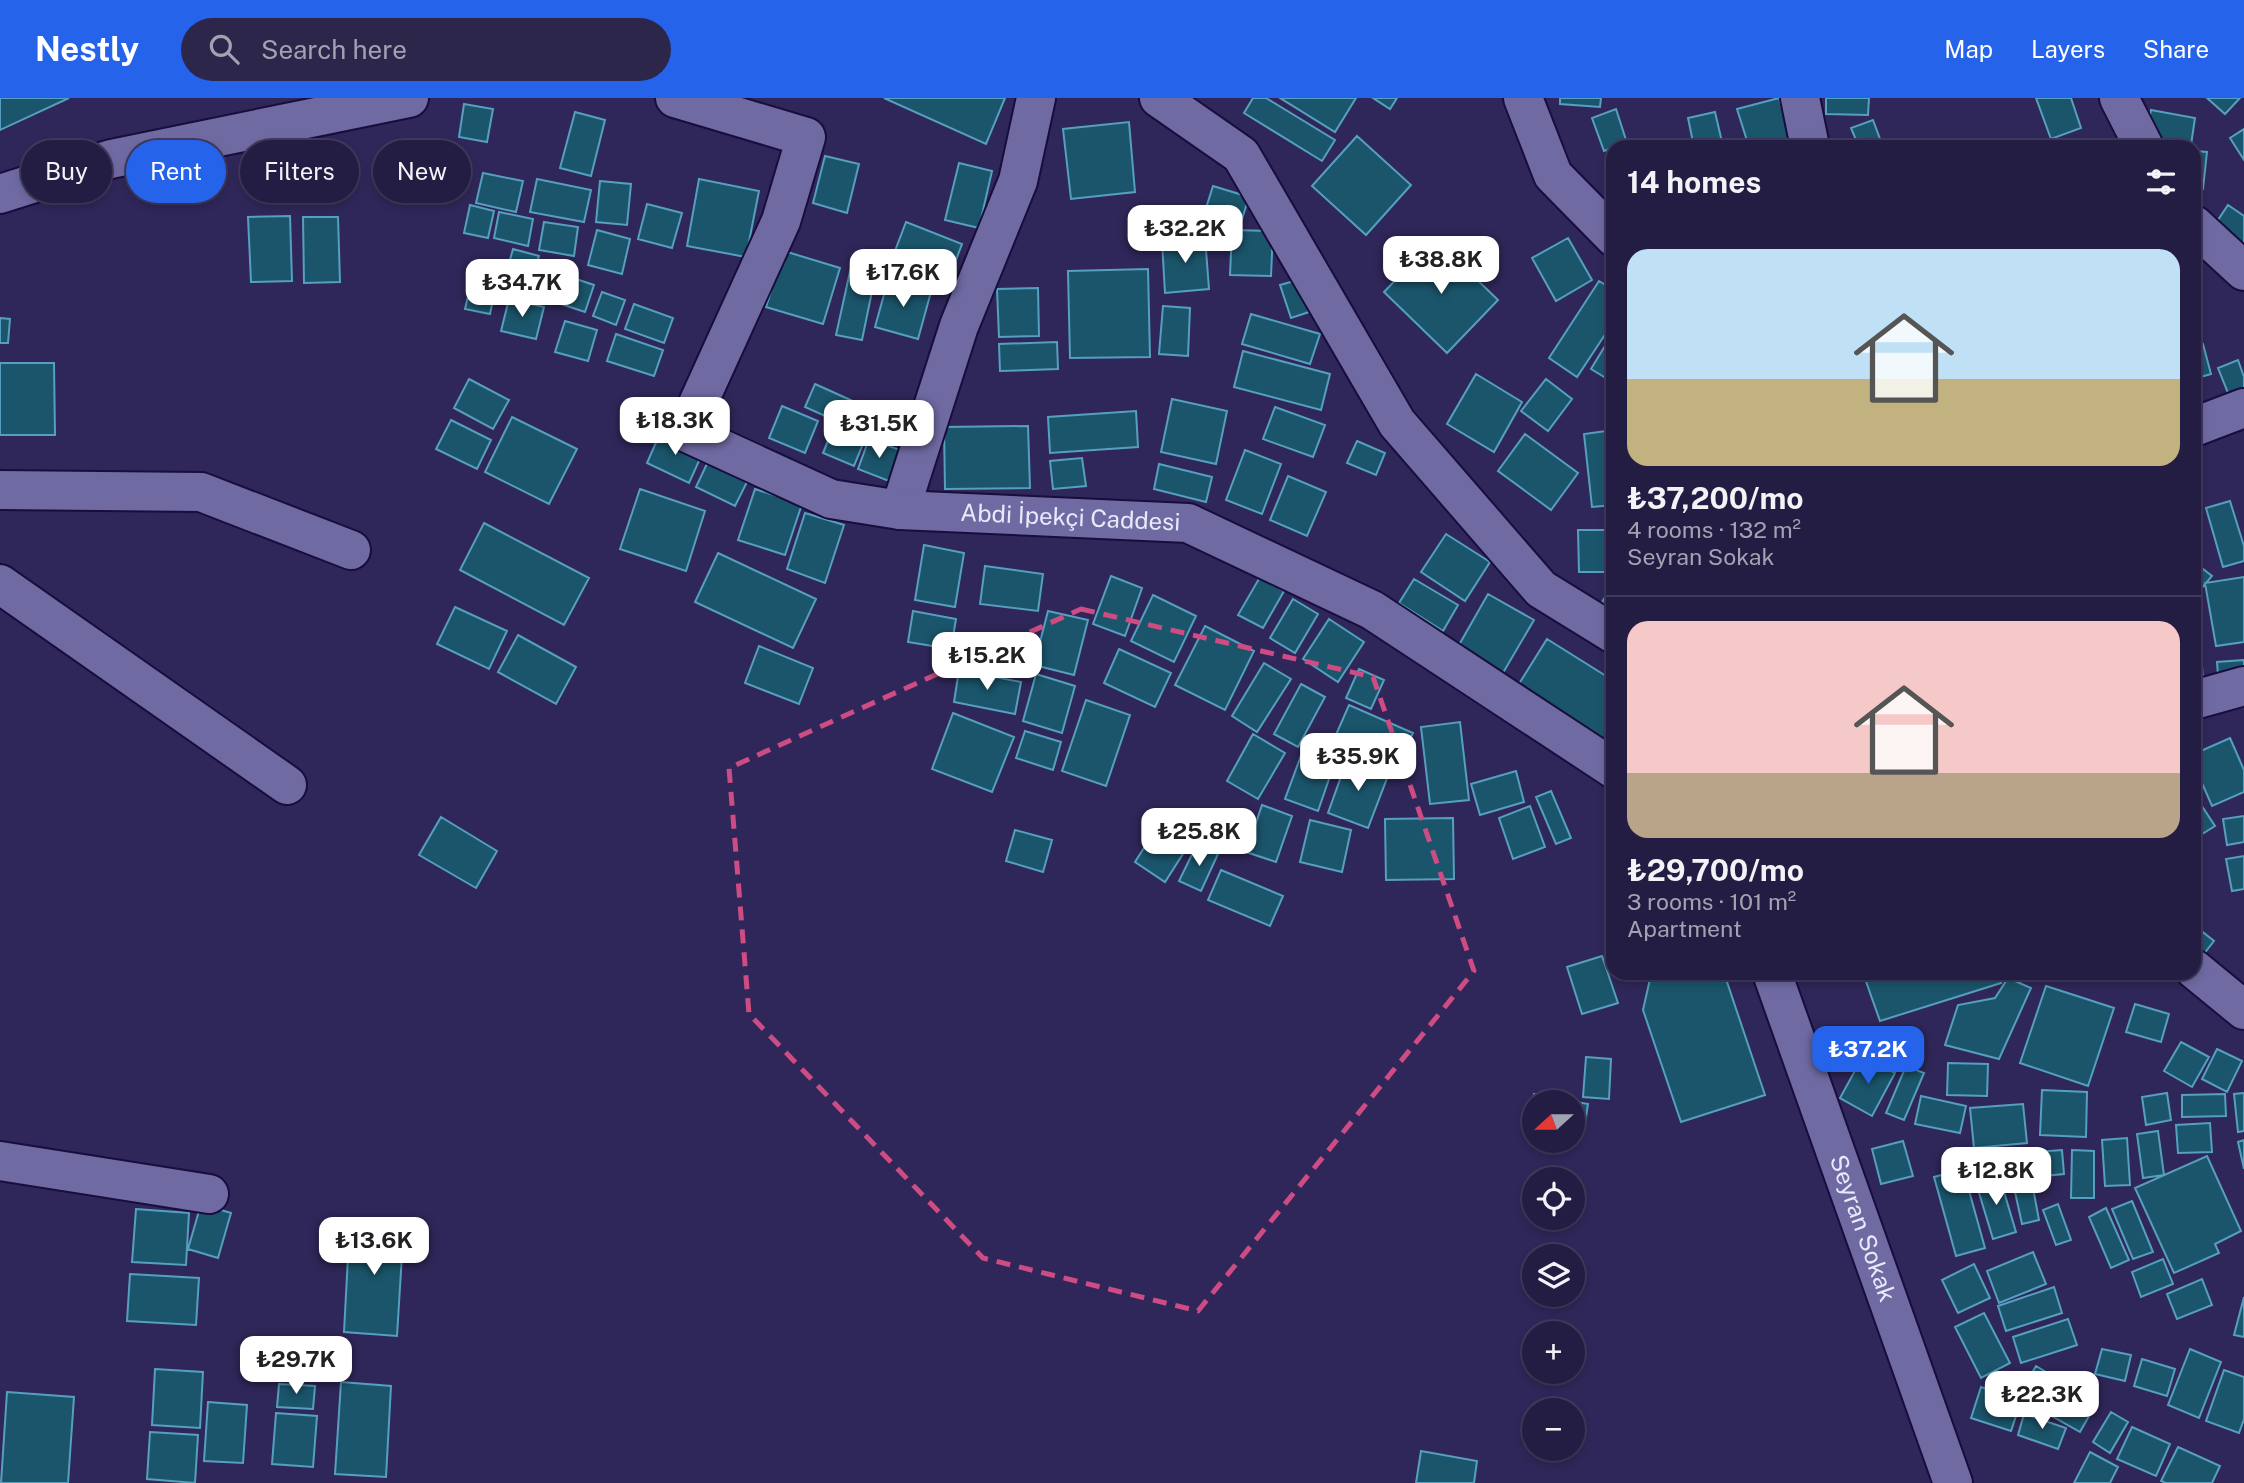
<!DOCTYPE html>
<meta charset="utf-8">
<style>
:root{--surface:#231d43;--page:#2b264a;--text:#f1f3f6;--muted:#a3a2b2;--line:#403b5c;--accent:#2563eb}
body{margin:0;font-family:"Public Sans",sans-serif;background:var(--page);color:var(--text);height:100vh;display:flex;flex-direction:column;font-size:26px;white-space:nowrap}
*{box-sizing:border-box;margin:0}
p{font-size:23px;color:var(--muted)}
.icon{flex:none;width:38px;height:38px;fill:none;stroke:currentColor;stroke-width:2;stroke-linecap:round;stroke-linejoin:round}
.map{position:relative;flex:1;overflow:hidden}
.details{position:absolute;left:1606px;top:42px;width:595px;height:840px;display:flex;flex-direction:column;background:var(--surface);border-radius:21px;box-shadow:0 4px 10px #0003,0 0 0 2px var(--line)}
.details>*{flex:none}
.banner{position:absolute;left:21px;top:42px;width:665px;height:63px;display:flex;gap:14px}
.needle{width:46px;rotate:249deg}
.tools{position:absolute;left:1522px;top:992px;display:grid;gap:14px}
.tools a{display:grid;place-items:center;width:63px;height:63px;border-radius:50%;background:var(--surface);box-shadow:0 4px 10px #0003,0 0 0 2px var(--line);font-size:35px}
.price{position:absolute;translate:-50% -60px;padding:0 16px;border-radius:14px;background:#fff;color:#222;font-size:23px;line-height:46px;filter:drop-shadow(0 2px 4px #0008)}
.price::after{content:'';position:absolute;left:50%;top:42px;width:21px;height:16px;margin-left:-10px;background:inherit;clip-path:polygon(0 0,100% 0,50% 100%)}
.price.active{background:var(--accent);color:#fff}
ul{padding:0;list-style:none}
li{display:grid;align-content:center;gap:14px;height:371px;padding:0 21px}
li+li{border-top:2px solid var(--line)}
li span{display:grid;place-items:center;height:217px;border-radius:21px;color:#555}
li>.icon{margin-inline-start:auto}
span .icon{width:126px;height:126px;fill:#fffc;stroke-width:1}
li b{font-size:30px}
h2{display:flex;justify-content:space-between;align-items:center;height:84px;padding:0 21px;font-size:30px}
.tag{padding:0 24px;border-radius:32px;background:var(--surface);box-shadow:0 4px 10px #0003,0 0 0 2px var(--line);font-size:24px;line-height:63px}
.tag.active{background:var(--accent);color:#fff}
header{display:flex;align-items:center;gap:42px;box-sizing:border-box;height:98px;padding:0 35px;background:var(--accent);color:#fff}
header strong{font-size:33px}
nav{display:flex;gap:38px;margin-inline-start:auto;font-size:24px}
.search{width:490px;height:63px;background:var(--page);display:flex;align-items:center;gap:18px;box-sizing:border-box;padding:0 24px;border-radius:38px;color:var(--muted);font-size:26px}
.map>svg:first-child{display:block}
</style>
<header>
<strong>Nestly</strong>
<div class="search"><svg class="icon" aria-label="search" viewBox="0 0 24 24"><circle cx="10" cy="10" r="6"/><path d="M15 15l6 6"/></svg>Search here</div>
<nav><a>Map</a><a>Layers</a><a>Share</a></nav>
</header>
<div class="map">
<svg width="2244" height="1385" viewBox="0 0 2244 1385">
<rect width="100%" height="100%" fill="#2f2759"/>
<path fill="#1b556b" stroke="#569fbe" stroke-width="2" d="M 0,0 L 69,0 L 0,32 Z
M 884,0 L 1005,0 L 986,46 Z
M 1253,0 L 1266,0 L 1335,42 L 1322,63 L 1244,15 Z
M 1280,0 L 1356,0 L 1335,34 Z
M 1373,0 L 1397,0 L 1390,11 Z
M 1560,0 L 1601,0 L 1600,9 L 1560,6 Z
M 1779,0 L 1793,49 L 1749,49 L 1737,11 Z
M 1826,0 L 1869,0 L 1868,17 L 1826,16 Z
M 2036,0 L 2071,0 L 2081,30 L 2051,41 Z
M 2207,0 L 2240,0 L 2225,16 Z
M 464,6 L 493,11 L 487,44 L 459,39 Z
M 1616,11 L 1627,45 L 1604,53 L 1592,20 Z
M 2151,12 L 2195,20 L 2191,47 L 2146,39 Z
M 575,14 L 605,22 L 591,78 L 560,70 Z
M 1715,14 L 1722,44 L 1694,49 L 1688,20 Z
M 1873,22 L 1883,49 L 1859,49 L 1851,30 Z
M 1129,24 L 1135,94 L 1071,101 L 1063,31 Z
M 2244,31 L 2244,62 L 2230,40 Z
M 1357,38 L 1411,87 L 1366,137 L 1312,88 Z
M 2194,53 L 2207,54 L 2203,91 L 2194,90 Z
M 825,58 L 859,66 L 847,115 L 813,105 Z
M 959,65 L 992,73 L 979,130 L 945,122 Z
M 483,75 L 523,83 L 516,114 L 476,105 Z
M 537,81 L 591,92 L 584,124 L 530,114 Z
M 699,81 L 759,93 L 746,159 L 687,148 Z
M 600,83 L 631,86 L 627,127 L 596,124 Z
M 1213,88 L 1249,99 L 1242,121 L 1206,110 Z
M 647,106 L 682,115 L 672,150 L 638,141 Z
M 470,107 L 494,113 L 488,140 L 464,135 Z
M 2228,107 L 2244,118 L 2244,156 L 2210,134 Z
M 499,114 L 533,121 L 528,148 L 494,140 Z
M 290,118 L 292,183 L 251,184 L 248,119 Z
M 303,119 L 338,119 L 340,184 L 304,185 Z
M 544,124 L 578,129 L 574,158 L 539,152 Z
M 906,124 L 962,146 L 946,188 L 890,166 Z
M 597,132 L 630,141 L 622,176 L 588,167 Z
M 1232,132 L 1273,133 L 1271,178 L 1230,177 Z
M 1205,139 L 1209,191 L 1165,195 L 1162,143 Z
M 1568,140 L 1592,182 L 1556,203 L 1532,160 Z
M 1435,141 L 1498,202 L 1447,255 L 1384,194 Z
M 513,151 L 539,158 L 529,191 L 504,183 Z
M 784,153 L 840,170 L 823,226 L 766,209 Z
M 851,169 L 876,174 L 862,242 L 836,237 Z
M 546,171 L 594,187 L 585,214 L 537,198 Z
M 1148,171 L 1150,259 L 1070,260 L 1068,173 Z
M 1305,180 L 1315,212 L 1291,220 L 1280,187 Z
M 888,182 L 931,194 L 918,241 L 875,229 Z
M 1599,183 L 1614,192 L 1614,223 L 1577,279 L 1549,260 Z
M 471,186 L 495,192 L 490,216 L 465,211 Z
M 1038,190 L 1039,238 L 999,239 L 997,191 Z
M 602,194 L 625,202 L 616,227 L 593,218 Z
M 509,201 L 544,209 L 536,241 L 501,233 Z
M 634,206 L 673,220 L 664,245 L 625,231 Z
M 1163,208 L 1190,210 L 1188,258 L 1159,256 Z
M 1251,216 L 1320,236 L 1310,266 L 1242,246 Z
M 0,220 L 10,221 L 8,245 L 0,245 Z
M 565,223 L 597,232 L 588,263 L 555,254 Z
M 1614,233 L 1614,285 L 1591,271 Z
M 616,236 L 663,252 L 654,278 L 607,263 Z
M 1057,244 L 1058,271 L 1000,273 L 999,246 Z
M 2203,246 L 2211,276 L 2194,281 L 2194,248 Z
M 1243,253 L 1330,276 L 1321,312 L 1234,289 Z
M 2238,262 L 2244,279 L 2244,294 L 2230,300 L 2218,270 Z
M 0,265 L 54,265 L 55,337 L 0,337 Z
M 1476,276 L 1522,304 L 1494,354 L 1447,326 Z
M 469,281 L 509,302 L 493,331 L 454,310 Z
M 1546,281 L 1572,301 L 1548,333 L 1521,313 Z
M 815,286 L 855,304 L 845,327 L 805,309 Z
M 1172,301 L 1227,313 L 1216,366 L 1161,354 Z
M 859,303 L 889,314 L 881,335 L 851,324 Z
M 782,308 L 818,323 L 805,355 L 769,340 Z
M 1275,309 L 1325,327 L 1313,359 L 1263,341 Z
M 1136,313 L 1138,349 L 1050,355 L 1048,319 Z
M 512,319 L 577,351 L 549,406 L 485,374 Z
M 451,322 L 491,342 L 477,371 L 436,351 Z
M 834,328 L 865,341 L 854,368 L 823,355 Z
M 1028,328 L 1030,390 L 945,391 L 944,329 Z
M 1614,332 L 1614,407 L 1592,409 L 1584,336 Z
M 661,333 L 704,352 L 689,385 L 647,365 Z
M 1525,336 L 1578,375 L 1551,412 L 1498,373 Z
M 869,341 L 900,352 L 889,383 L 858,371 Z
M 1357,343 L 1385,355 L 1376,377 L 1347,365 Z
M 1245,352 L 1281,366 L 1262,416 L 1226,402 Z
M 712,355 L 752,374 L 735,408 L 696,389 Z
M 1082,360 L 1086,388 L 1053,391 L 1050,363 Z
M 1159,366 L 1212,379 L 1206,404 L 1154,391 Z
M 1288,378 L 1326,394 L 1307,438 L 1270,422 Z
M 640,391 L 705,413 L 686,473 L 620,451 Z
M 755,391 L 802,406 L 785,457 L 738,442 Z
M 2230,403 L 2244,448 L 2244,463 L 2223,469 L 2206,410 Z
M 805,415 L 844,427 L 825,485 L 787,471 Z
M 484,425 L 589,480 L 564,527 L 460,472 Z
M 1578,432 L 1614,432 L 1614,474 L 1579,474 Z
M 1446,436 L 1490,464 L 1465,503 L 1421,474 Z
M 924,447 L 964,455 L 955,509 L 915,502 Z
M 718,455 L 816,501 L 793,550 L 695,504 Z
M 2194,464 L 2212,478 L 2195,498 L 2194,498 Z
M 985,468 L 1043,476 L 1038,513 L 980,506 Z
M 1111,478 L 1142,490 L 1125,538 L 1093,526 Z
M 1260,479 L 1284,493 L 1263,530 L 1238,517 Z
M 2244,479 L 2244,544 L 2216,548 L 2205,485 Z
M 1414,481 L 1458,507 L 1443,533 L 1399,505 Z
M 1614,484 L 1614,510 L 1602,504 Z
M 1488,496 L 1534,522 L 1500,580 L 1455,554 Z
M 1153,497 L 1196,518 L 1174,564 L 1131,543 Z
M 1293,501 L 1318,516 L 1295,555 L 1270,540 Z
M 455,509 L 507,533 L 489,571 L 437,546 Z
M 913,513 L 956,521 L 951,551 L 908,544 Z
M 1048,513 L 1088,522 L 1074,577 L 1034,567 Z
M 1329,521 L 1364,544 L 1338,584 L 1303,561 Z
M 1205,528 L 1254,553 L 1225,612 L 1175,587 Z
M 518,537 L 576,569 L 556,606 L 498,574 Z
M 976,539 L 1031,548 L 1026,574 L 972,565 Z
M 1547,541 L 1614,583 L 1614,651 L 1517,589 Z
M 759,548 L 813,570 L 799,606 L 745,585 Z
M 1119,551 L 1171,575 L 1155,609 L 1104,585 Z
M 2194,554 L 2201,554 L 2203,582 L 2194,582 Z
M 2244,562 L 2244,577 L 2218,578 L 2217,564 Z
M 1264,565 L 1291,581 L 1257,634 L 1232,618 Z
M 1359,571 L 1384,582 L 1371,611 L 1346,600 Z
M 959,572 L 1021,584 L 1015,616 L 954,604 Z
M 1036,576 L 1075,588 L 1062,635 L 1023,623 Z
M 1301,586 L 1325,599 L 1298,649 L 1274,636 Z
M 1086,602 L 1130,617 L 1106,688 L 1062,673 Z
M 1349,607 L 1413,635 L 1398,667 L 1335,639 Z
M 953,615 L 1014,639 L 992,694 L 932,671 Z
M 1460,624 L 1469,702 L 1430,706 L 1421,629 Z
M 1025,633 L 1061,644 L 1053,672 L 1016,660 Z
M 1253,636 L 1285,655 L 1258,701 L 1227,683 Z
M 2230,640 L 2244,672 L 2244,694 L 2212,708 L 2194,667 L 2194,656 Z
M 1306,644 L 1338,655 L 1318,713 L 1285,701 Z
M 1348,659 L 1389,675 L 1368,730 L 1328,715 Z
M 1516,673 L 1524,704 L 1480,717 L 1471,686 Z
M 1551,693 L 1571,740 L 1556,746 L 1536,699 Z
M 2194,696 L 2215,728 L 2194,741 Z
M 1262,707 L 1292,718 L 1276,764 L 1246,754 Z
M 1530,708 L 1545,749 L 1513,761 L 1499,720 Z
M 2244,718 L 2244,744 L 2227,747 L 2223,721 Z
M 441,719 L 497,753 L 476,790 L 419,757 Z
M 1453,720 L 1454,781 L 1386,782 L 1385,721 Z
M 1310,722 L 1351,732 L 1342,774 L 1300,764 Z
M 1158,728 L 1188,748 L 1165,784 L 1135,764 Z
M 1015,732 L 1052,742 L 1043,774 L 1006,763 Z
M 1197,746 L 1218,756 L 1201,793 L 1179,783 Z
M 2244,758 L 2244,791 L 2232,793 L 2226,761 Z
M 1221,772 L 1283,798 L 1270,828 L 1208,802 Z
M 2194,827 L 2214,843 L 2203,857 L 2194,849 Z
M 1602,858 L 1618,905 L 1582,916 L 1567,869 Z
M 1649,875 L 1724,875 L 1765,997 L 1681,1024 L 1643,912 L 1650,881 Z
M 1863,875 L 1998,875 L 2001,885 L 1880,923 Z
M 2008,880 L 2031,890 L 1999,961 L 1945,947 L 1958,907 L 1995,900 Z
M 2046,888 L 2114,910 L 2088,988 L 2020,965 Z
M 2135,906 L 2169,916 L 2161,944 L 2126,934 Z
M 2181,944 L 2209,959 L 2192,989 L 2164,973 Z
M 2217,951 L 2242,963 L 2227,994 L 2202,981 Z
M 1863,958 L 1895,975 L 1872,1018 L 1840,1000 Z
M 1586,959 L 1611,961 L 1609,1001 L 1583,999 Z
M 1948,965 L 1988,966 L 1987,998 L 1947,997 Z
M 1906,968 L 1924,975 L 1904,1022 L 1886,1015 Z
M 2042,992 L 2087,994 L 2086,1039 L 2040,1037 Z
M 2167,995 L 2171,1022 L 2146,1027 L 2142,999 Z
M 2244,995 L 2244,1033 L 2238,1034 L 2234,996 Z
M 1534,996 L 1588,1006 L 1585,1026 L 1573,1024 L 1573,1004 L 1535,1004 L 1535,1017 L 1530,1016 Z
M 2225,996 L 2226,1018 L 2182,1019 L 2182,997 Z
M 1921,998 L 1966,1008 L 1960,1035 L 1915,1026 Z
M 2023,1006 L 2027,1045 L 1974,1050 L 1970,1010 Z
M 2210,1025 L 2212,1054 L 2178,1055 L 2176,1027 Z
M 2158,1033 L 2164,1077 L 2143,1080 L 2137,1036 Z
M 2127,1040 L 2130,1087 L 2105,1088 L 2102,1042 Z
M 2244,1042 L 2244,1071 L 2238,1044 Z
M 1903,1043 L 1913,1078 L 1881,1086 L 1872,1051 Z
M 2062,1052 L 2064,1076 L 2012,1081 L 2010,1056 Z
M 2072,1052 L 2094,1053 L 2094,1100 L 2071,1100 Z
M 2207,1058 L 2241,1133 L 2215,1146 L 2219,1155 L 2174,1175 L 2135,1090 Z
M 1963,1071 L 1985,1150 L 1956,1158 L 1934,1079 Z
M 1999,1077 L 2016,1134 L 1993,1141 L 1976,1085 Z
M 2033,1090 L 2039,1122 L 2022,1126 L 2015,1094 Z
M 2132,1103 L 2153,1154 L 2133,1161 L 2112,1111 Z
M 201,1106 L 231,1115 L 218,1160 L 188,1151 Z
M 2058,1106 L 2071,1142 L 2056,1147 L 2043,1112 Z
M 2106,1110 L 2129,1162 L 2111,1170 L 2089,1119 Z
M 136,1111 L 189,1115 L 186,1167 L 132,1164 Z
M 350,1121 L 404,1124 L 397,1238 L 344,1234 Z
M 2033,1154 L 2046,1186 L 1999,1205 L 1987,1173 Z
M 2163,1161 L 2173,1186 L 2141,1199 L 2132,1174 Z
M 1974,1166 L 1990,1200 L 1958,1215 L 1942,1182 Z
M 130,1176 L 199,1180 L 196,1227 L 127,1223 Z
M 2202,1181 L 2212,1207 L 2177,1221 L 2167,1196 Z
M 2054,1189 L 2062,1215 L 2006,1233 L 1998,1208 Z
M 2244,1199 L 2244,1239 L 2234,1237 Z
M 1984,1215 L 2010,1265 L 1981,1280 L 1955,1229 Z
M 2068,1221 L 2077,1247 L 2021,1265 L 2013,1239 Z
M 2102,1251 L 2131,1257 L 2125,1283 L 2095,1276 Z
M 2190,1251 L 2221,1264 L 2199,1320 L 2168,1307 Z
M 2142,1261 L 2175,1271 L 2167,1298 L 2134,1288 Z
M 2036,1268 L 2097,1304 L 2080,1334 L 2018,1299 Z
M 155,1271 L 203,1274 L 200,1330 L 152,1327 Z
M 2224,1272 L 2244,1279 L 2244,1321 L 2239,1335 L 2206,1323 Z
M 341,1284 L 391,1288 L 386,1379 L 335,1376 Z
M 279,1286 L 315,1288 L 313,1311 L 277,1309 Z
M 1981,1289 L 2021,1303 L 2011,1333 L 1971,1320 Z
M 7,1294 L 74,1299 L 68,1385 L 1,1385 Z
M 208,1304 L 247,1307 L 243,1365 L 204,1363 Z
M 2111,1314 L 2128,1324 L 2110,1355 L 2093,1344 Z
M 276,1315 L 317,1318 L 313,1369 L 272,1366 Z
M 2024,1316 L 2066,1330 L 2058,1351 L 2018,1337 Z
M 2132,1329 L 2170,1346 L 2156,1378 L 2117,1361 Z
M 150,1334 L 198,1337 L 195,1385 L 147,1381 Z
M 2178,1349 L 2220,1368 L 2212,1385 L 2166,1385 L 2161,1383 Z
M 1421,1353 L 1477,1363 L 1474,1385 L 1416,1385 Z
M 2090,1354 L 2118,1369 L 2110,1385 L 2074,1385 Z"/>
<g fill="none" stroke-linecap="round" stroke-linejoin="round">
<g stroke="#180d3d" stroke-width="42">
<g id="street">
<path d="M 675,0 L 806,39 L 781,123 L 685,334"/>
<path d="M 1523,0 L 1553,77 L 1614,139"/>
<path d="M 1800,0 L 1810,49"/>
<path d="M 2119,0 L 2144,49"/>
<path d="M 0,96 L 111,61 L 409,0"/>
<path d="M 2194,127 L 2244,173"/>
<path d="M 2194,329 L 2244,310"/>
<path d="M 0,392 L 201,394 L 351,452"/>
<path d="M 900,412 L 959,228 L 1018,83 L 1036,0"/>
<path d="M 0,486 L 287,687"/>
<path d="M 2194,602 L 2244,588"/>
<path d="M 2194,871 L 2244,912"/>
<path id="s1" d="M 1772,875 L 1953,1385"/>
<path d="M 0,1063 L 209,1096"/>
</g>
</g>
<g stroke="#180d3d" stroke-width="42">
<g id="secondary">
<path d="M 1159,0 L 1241,57 L 1397,325 L 1541,491 L 1614,536"/>
<path id="s2" d="M 685,334 L 831,401 L 900,412 L 1188,425 L 1372,512 L 1614,671"/>
</g>
</g>
<use href="#street" stroke="#6f6aa2" stroke-width="38"/>
<use href="#secondary" stroke="#6f6aa2" stroke-width="38"/>
</g>
<path fill="none" stroke="#cc4c83" stroke-width="5" stroke-dasharray="14 9" stroke-linejoin="round" d="M 1081,511 L 1373,579 L 1474,873 L 1198,1213 L 983,1160 L 749,916 L 729,670 Z"/>
<g text-anchor="middle" stroke-width="6" stroke-linejoin="round" paint-order="stroke">
<g font-size="24" fill="#e9e9fc" stroke="#251d4d">
<text dy="8" stroke="none"><textPath href="#s2" startOffset="401">Abdi İpekçi Caddesi</textPath></text>
<text dy="8" stroke="none"><textPath href="#s1" startOffset="271">Seyran Sokak</textPath></text>
</g>
</g>
</svg>
<div class="tools">
<a><svg class="needle" viewBox="-14 -14 28 28"><path d="M0-13l5 13h-10z" fill="#e53935"/><path d="M0 13l5-13h-10z" fill="#a3a2b2"/></svg></a>
<a><svg class="icon" aria-label="locate" viewBox="0 0 24 24"><circle cx="12" cy="12" r="6"/><path d="M12 2v4M12 18v4M2 12h4M18 12h4"/></svg></a>
<a><svg class="icon" aria-label="layers" viewBox="0 0 24 24"><path d="M12 4l9 5-9 5-9-5zM3 14l9 5 9-5"/></svg></a>
<a>+</a>
<a>−</a>
</div>
<b class="price" style="left:1185px;top:167px">₺32.2K</b>
<b class="price" style="left:1441px;top:198px">₺38.8K</b>
<b class="price" style="left:903px;top:211px">₺17.6K</b>
<b class="price" style="left:522px;top:221px">₺34.7K</b>
<b class="price" style="left:675px;top:359px">₺18.3K</b>
<b class="price" style="left:879px;top:362px">₺31.5K</b>
<b class="price" style="left:987px;top:594px">₺15.2K</b>
<b class="price" style="left:1358px;top:695px">₺35.9K</b>
<b class="price" style="left:1199px;top:770px">₺25.8K</b>
<b class="price active" style="left:1868px;top:988px">₺37.2K</b>
<b class="price" style="left:1996px;top:1109px">₺12.8K</b>
<b class="price" style="left:374px;top:1179px">₺13.6K</b>
<b class="price" style="left:296px;top:1298px">₺29.7K</b>
<b class="price" style="left:2042px;top:1333px">₺22.3K</b>
<div class="banner">
<a class="tag">Buy</a>
<a class="tag active">Rent</a>
<a class="tag">Filters</a>
<a class="tag">New</a>
</div>
<section class="details">
<h2>14 homes<svg class="icon" aria-label="filters" viewBox="0 0 24 24"><path d="M4 7h16M4 17h16"/><circle cx="9" cy="7" r="2"/><circle cx="15" cy="17" r="2"/></svg></h2>
<ul>
<li><span style="background:linear-gradient(#bfe0f5 60%,#c2b280 0)"><svg class="icon" aria-label="home" viewBox="0 0 24 24"><path d="M3 11l9-7 9 7M6 9v11h12V9"/></svg></span><div><b>₺37,200/mo</b><p>4 rooms · 132 m²</p><p>Seyran Sokak</p></div></li>
<li><span style="background:linear-gradient(#f6c9c9 70%,#b9a48a 0)"><svg class="icon" aria-label="home" viewBox="0 0 24 24"><path d="M3 11l9-7 9 7M6 9v11h12V9"/></svg></span><div><b>₺29,700/mo</b><p>3 rooms · 101 m²</p><p>Apartment</p></div></li>
</ul>
</section>
</div>
